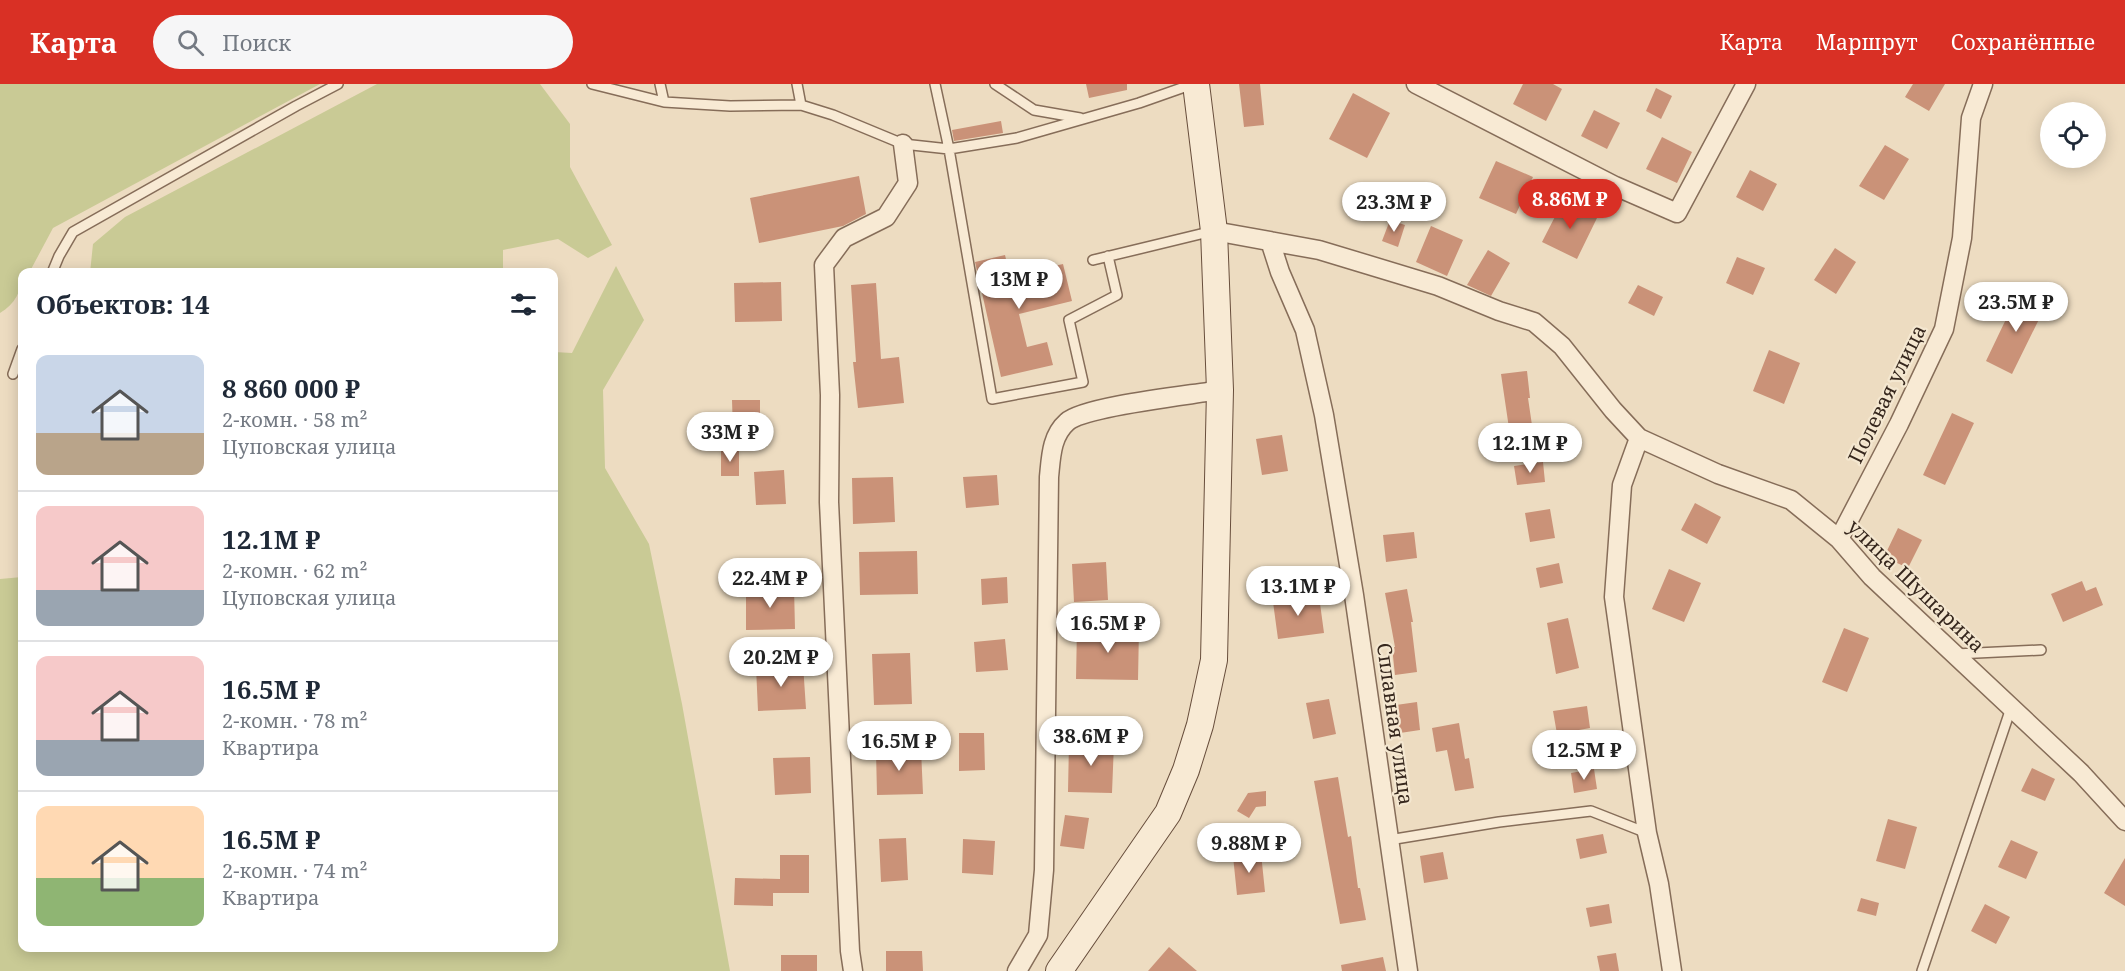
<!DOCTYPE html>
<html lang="ru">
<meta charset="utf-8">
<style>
:root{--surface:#fff;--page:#f6f6f7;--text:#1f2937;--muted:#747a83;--line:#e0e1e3;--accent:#d93025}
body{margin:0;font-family:"Noto Serif",serif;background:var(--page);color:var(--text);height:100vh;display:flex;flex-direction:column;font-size:22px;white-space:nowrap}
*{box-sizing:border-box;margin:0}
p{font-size:20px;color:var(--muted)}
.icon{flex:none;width:33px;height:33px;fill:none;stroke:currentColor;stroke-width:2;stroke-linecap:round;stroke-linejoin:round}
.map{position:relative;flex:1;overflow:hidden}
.panel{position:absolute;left:18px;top:184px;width:540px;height:684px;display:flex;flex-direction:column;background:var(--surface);border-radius:12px;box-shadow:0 3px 15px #0003}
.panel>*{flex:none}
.buttons{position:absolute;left:2040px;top:18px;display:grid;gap:12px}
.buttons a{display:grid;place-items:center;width:66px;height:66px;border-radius:50%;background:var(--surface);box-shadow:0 3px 15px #0003;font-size:30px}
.price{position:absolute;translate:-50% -51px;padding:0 14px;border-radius:21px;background:#fff;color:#222;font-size:20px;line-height:39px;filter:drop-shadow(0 2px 3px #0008)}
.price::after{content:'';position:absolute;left:50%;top:36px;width:18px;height:14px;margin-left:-9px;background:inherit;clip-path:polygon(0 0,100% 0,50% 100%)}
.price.on{background:var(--accent);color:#fff}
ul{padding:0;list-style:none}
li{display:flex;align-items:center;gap:18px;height:150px;padding:0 18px}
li+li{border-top:2px solid var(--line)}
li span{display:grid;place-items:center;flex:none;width:168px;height:120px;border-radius:12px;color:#555}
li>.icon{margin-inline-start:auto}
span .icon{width:72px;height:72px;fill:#fffc;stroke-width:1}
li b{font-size:26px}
h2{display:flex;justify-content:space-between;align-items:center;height:72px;padding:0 18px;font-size:26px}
header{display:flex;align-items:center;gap:36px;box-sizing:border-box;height:84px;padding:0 30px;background:var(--accent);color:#fff}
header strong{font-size:28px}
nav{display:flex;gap:33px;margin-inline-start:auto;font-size:21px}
.search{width:420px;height:54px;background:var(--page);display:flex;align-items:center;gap:15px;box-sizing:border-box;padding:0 21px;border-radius:33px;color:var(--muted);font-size:22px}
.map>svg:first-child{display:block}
</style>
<header>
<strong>Карта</strong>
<div class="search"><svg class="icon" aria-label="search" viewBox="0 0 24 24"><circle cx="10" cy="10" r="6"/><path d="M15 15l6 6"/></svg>Поиск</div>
<nav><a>Карта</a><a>Маршрут</a><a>Сохранённые</a></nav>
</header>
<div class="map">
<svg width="2125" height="887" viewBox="0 0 2125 887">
<rect width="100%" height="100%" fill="#eddcc1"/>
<path fill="#c9ca95" d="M 0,0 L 320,0 L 53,144 L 29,189 L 22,189 C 22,207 15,220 0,229 Z
M 377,0 L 540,0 L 570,40 L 570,83 L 612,161 L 588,174 L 558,155 L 503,166 L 503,189 L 90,189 L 93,160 L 125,133 Z
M 616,182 L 644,236 L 603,306 L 605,384 L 649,460 L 682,620 L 730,887 L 0,887 L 0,495 L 22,493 L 22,864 L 554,864 L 554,268 L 572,269 Z"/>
<path fill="#ca9278" d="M 1086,0 L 1127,0 L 1127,6 L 1089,14 Z
M 1239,0 L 1260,0 L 1264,41 L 1244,43 Z
M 1523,0 L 1553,0 L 1562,5 L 1546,37 L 1513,20 Z
M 1913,0 L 1945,0 L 1929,27 L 1905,13 Z
M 1656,4 L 1672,12 L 1661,35 L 1646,27 Z
M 1353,9 L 1390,29 L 1367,74 L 1329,55 Z
M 1594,26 L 1620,39 L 1607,65 L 1581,52 Z
M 1001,37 L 1003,49 L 954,57 L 952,46 Z
M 1662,53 L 1692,68 L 1677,99 L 1646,85 Z
M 1885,61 L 1909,75 L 1884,116 L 1859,102 Z
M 1496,77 L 1533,93 L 1516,130 L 1479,114 Z
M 1750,86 L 1777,100 L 1763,127 L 1736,113 Z
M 859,92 L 866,130 L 843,142 L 759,159 L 750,114 Z
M 1563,117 L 1597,134 L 1577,175 L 1542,158 Z
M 1390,136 L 1405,141 L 1398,163 L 1382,157 Z
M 1431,142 L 1463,156 L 1447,192 L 1416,178 Z
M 1835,164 L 1856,178 L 1836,210 L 1814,196 Z
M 1488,166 L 1510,179 L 1491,212 L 1467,201 Z
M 1005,171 L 1010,192 L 1063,180 L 1072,217 L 1019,230 L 1027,263 L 1047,258 L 1053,281 L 1001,293 L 975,178 Z
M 1737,173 L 1765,184 L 1753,211 L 1726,199 Z
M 781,198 L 782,237 L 735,238 L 734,199 Z
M 876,199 L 881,275 L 899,273 L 904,319 L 858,324 L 853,278 L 856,278 L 851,201 Z
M 1638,201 L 1663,213 L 1654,232 L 1628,219 Z
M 2019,208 L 2046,221 L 2012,290 L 1986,277 Z
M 1769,266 L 1800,279 L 1784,320 L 1753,307 Z
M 1527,287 L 1530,314 L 1528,314 L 1533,348 L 1510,351 L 1501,290 Z
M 732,316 L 760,316 L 760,347 L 733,347 Z
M 1952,329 L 1974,339 L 1945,401 L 1923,391 Z
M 1282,351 L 1288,387 L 1262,391 L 1256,355 Z
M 721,366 L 739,366 L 739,392 L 721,392 Z
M 1543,378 L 1545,398 L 1517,401 L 1514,382 Z
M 784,386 L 786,420 L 756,421 L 754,388 Z
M 997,391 L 999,421 L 966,424 L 963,393 Z
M 893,393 L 895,438 L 853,440 L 852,394 Z
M 1695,419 L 1721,433 L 1707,460 L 1681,446 Z
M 1550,425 L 1555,454 L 1530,458 L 1525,429 Z
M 1898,444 L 1922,456 L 1908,484 L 1884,473 Z
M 1414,448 L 1417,474 L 1386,478 L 1383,451 Z
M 917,467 L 918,510 L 860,511 L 859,468 Z
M 1106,478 L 1108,516 L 1074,518 L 1072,480 Z
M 1559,479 L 1563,499 L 1540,504 L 1536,484 Z
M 1669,485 L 1701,499 L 1684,538 L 1652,525 Z
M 1007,493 L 1008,519 L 982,521 L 981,495 Z
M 2082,497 L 2086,507 L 2096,503 L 2103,521 L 2063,538 L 2051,510 Z
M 794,503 L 795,545 L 746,546 L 746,504 Z
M 1407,505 L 1413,538 L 1411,538 L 1417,588 L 1395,591 L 1392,563 L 1395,563 L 1385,509 Z
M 1319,512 L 1324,549 L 1278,555 L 1273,518 Z
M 1568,534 L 1579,584 L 1556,590 L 1547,539 Z
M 1077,543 L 1139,544 L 1138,596 L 1076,595 Z
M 1844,544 L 1869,554 L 1847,608 L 1822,598 Z
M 1005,555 L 1008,586 L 976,588 L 974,558 Z
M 910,569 L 912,620 L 874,621 L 872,570 Z
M 803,580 L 806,625 L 758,627 L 756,583 Z
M 1329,615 L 1336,650 L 1313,655 L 1306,619 Z
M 1417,618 L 1420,646 L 1400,649 L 1396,621 Z
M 1587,622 L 1590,644 L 1557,650 L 1553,627 Z
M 1459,639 L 1465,675 L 1469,674 L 1474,704 L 1455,707 L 1447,666 L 1436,668 L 1432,644 Z
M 959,649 L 984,649 L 985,686 L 959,687 Z
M 1069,658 L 1114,659 L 1112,709 L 1068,708 Z
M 921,665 L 923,710 L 877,711 L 876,667 Z
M 810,673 L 811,709 L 775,711 L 773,674 Z
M 2032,684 L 2055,695 L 2045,717 L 2021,707 Z
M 1594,685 L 1597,705 L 1574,709 L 1571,689 Z
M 1338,693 L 1348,753 L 1351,752 L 1358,804 L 1360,804 L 1366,836 L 1340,840 L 1314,697 Z
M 1266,707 L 1266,722 L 1256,723 L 1249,734 L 1237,727 L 1248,709 Z
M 1065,731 L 1089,734 L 1084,765 L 1060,762 Z
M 1888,735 L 1917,743 L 1905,785 L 1876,777 Z
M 1603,750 L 1607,769 L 1580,775 L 1576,755 Z
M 906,754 L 908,796 L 881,798 L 879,755 Z
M 963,755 L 995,757 L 993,791 L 962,789 Z
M 2011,756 L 2038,768 L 2026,795 L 1998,783 Z
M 1443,768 L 1448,795 L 1424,799 L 1420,772 Z
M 1261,769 L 1265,808 L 1237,811 L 1233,772 Z
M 780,771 L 809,771 L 809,809 L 773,809 L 773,822 L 734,821 L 735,794 L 780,795 Z
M 2125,774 L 2125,822 L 2104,809 Z
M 1861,814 L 1879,819 L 1876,832 L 1857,827 Z
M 1609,820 L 1612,839 L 1590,843 L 1586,824 Z
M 1985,820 L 2010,833 L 1996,860 L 1971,847 Z
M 1169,863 L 1197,887 L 1148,887 Z
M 886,867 L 922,867 L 923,887 L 886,887 Z
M 1616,869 L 1619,887 L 1600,887 L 1597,872 Z
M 781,871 L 817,871 L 817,887 L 781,887 Z
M 1383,873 L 1386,887 L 1342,887 L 1341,881 Z"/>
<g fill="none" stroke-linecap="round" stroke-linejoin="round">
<g stroke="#866d59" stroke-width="12">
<path id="service" d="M 592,0 L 664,18 L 730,22 L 801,21 L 833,31 L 903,60 L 949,65 L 1017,54 L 1139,19 L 1193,0
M 660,0 L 664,18
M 797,0 L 801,21
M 935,0 L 949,65 L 992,315 L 1083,298 L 1069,236 L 1117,211 L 1108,172
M 995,0 L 1034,26 L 1080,34
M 1093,176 L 1213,147
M 52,189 L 59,172 L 73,148 L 296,22 L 338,0
M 13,290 L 22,265
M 1956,570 L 2041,566
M 1389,756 L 1499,738 L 1591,727 L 1647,749
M 1922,887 L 2011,624"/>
</g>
<g stroke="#866d59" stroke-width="21">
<path id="minor" d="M 1416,0 L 1615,102 L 1677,129 L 1746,0
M 1214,147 L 1319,166 L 1438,202 L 1499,227 L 1534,238 L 1562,262 L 1613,326 L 1639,354 L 1622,401 L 1614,513 L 1647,749 L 1659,800 L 1672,887
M 1270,157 L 1280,188 L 1305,246 L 1324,331 L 1354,511 L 1408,887
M 1639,354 L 1718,390 L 1791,416 L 1839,455 L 1872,493 L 2081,689 L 2125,737
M 1839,455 L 1899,340 L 1944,245 L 1962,154 L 1971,34 L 1983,0
M 853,887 L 850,867 L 829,418 L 830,311 L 824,181 L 844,154 L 886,133 L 908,99 L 903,60
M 1017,887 L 1038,851 L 1044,786 L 1049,393 C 1051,374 1051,352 1067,338 C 1084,322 1192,311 1220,306"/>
</g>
<g stroke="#684e3c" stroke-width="28">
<path id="secondary" d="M 1059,887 L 1168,729 L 1186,686 L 1200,641 L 1214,576 L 1220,306 L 1214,147 L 1196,0"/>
</g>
<use href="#service" stroke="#f8ead4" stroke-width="9"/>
<use href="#minor" stroke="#f8ead4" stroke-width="18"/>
<use href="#secondary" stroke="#f8ead4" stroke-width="26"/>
</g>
<g text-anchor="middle" stroke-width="4.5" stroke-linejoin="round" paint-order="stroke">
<g font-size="20" fill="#36271d" stroke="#f4e7d0">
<text transform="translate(1887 310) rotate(-64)" y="7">Полевая улица</text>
<text transform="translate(1916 502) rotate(44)" y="7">улица Шушарина</text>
<text transform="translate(1395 640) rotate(82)" y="7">Сплавная улица</text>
</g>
</g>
</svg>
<div class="buttons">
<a><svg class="icon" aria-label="locate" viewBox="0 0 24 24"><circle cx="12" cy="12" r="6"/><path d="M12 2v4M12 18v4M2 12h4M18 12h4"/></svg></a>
</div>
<b class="price on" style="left:1570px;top:146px">8.86M ₽</b>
<b class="price" style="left:1394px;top:149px">23.3M ₽</b>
<b class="price" style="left:1019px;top:226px">13M ₽</b>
<b class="price" style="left:2016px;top:249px">23.5M ₽</b>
<b class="price" style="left:730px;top:379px">33M ₽</b>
<b class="price" style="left:1530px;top:390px">12.1M ₽</b>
<b class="price" style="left:770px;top:525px">22.4M ₽</b>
<b class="price" style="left:1298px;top:533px">13.1M ₽</b>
<b class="price" style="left:1108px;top:570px">16.5M ₽</b>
<b class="price" style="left:781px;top:604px">20.2M ₽</b>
<b class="price" style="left:1091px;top:683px">38.6M ₽</b>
<b class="price" style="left:899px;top:688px">16.5M ₽</b>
<b class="price" style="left:1584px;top:697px">12.5M ₽</b>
<b class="price" style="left:1249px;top:790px">9.88M ₽</b>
<section class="panel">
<h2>Объектов: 14<svg class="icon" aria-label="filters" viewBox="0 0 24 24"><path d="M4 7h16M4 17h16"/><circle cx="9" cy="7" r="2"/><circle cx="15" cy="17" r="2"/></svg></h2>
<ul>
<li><span style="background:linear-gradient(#c9d6e8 65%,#b9a48a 0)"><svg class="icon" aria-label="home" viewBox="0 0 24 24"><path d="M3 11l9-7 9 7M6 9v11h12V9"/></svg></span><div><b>8 860 000 ₽</b><p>2-комн. · 58 m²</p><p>Цуповская улица</p></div></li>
<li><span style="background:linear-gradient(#f6c9c9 70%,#9aa5b1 0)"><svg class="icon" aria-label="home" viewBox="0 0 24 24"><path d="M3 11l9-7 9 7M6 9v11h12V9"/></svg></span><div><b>12.1M ₽</b><p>2-комн. · 62 m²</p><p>Цуповская улица</p></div></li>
<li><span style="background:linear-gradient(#f6c9c9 70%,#9aa5b1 0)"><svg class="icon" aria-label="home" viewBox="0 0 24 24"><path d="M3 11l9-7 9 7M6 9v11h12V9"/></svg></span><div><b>16.5M ₽</b><p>2-комн. · 78 m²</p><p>Квартира</p></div></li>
<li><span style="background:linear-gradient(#ffd9b3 60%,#8fb573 0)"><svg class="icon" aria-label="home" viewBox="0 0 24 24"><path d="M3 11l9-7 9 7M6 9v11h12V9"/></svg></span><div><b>16.5M ₽</b><p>2-комн. · 74 m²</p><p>Квартира</p></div></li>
</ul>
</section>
</div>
